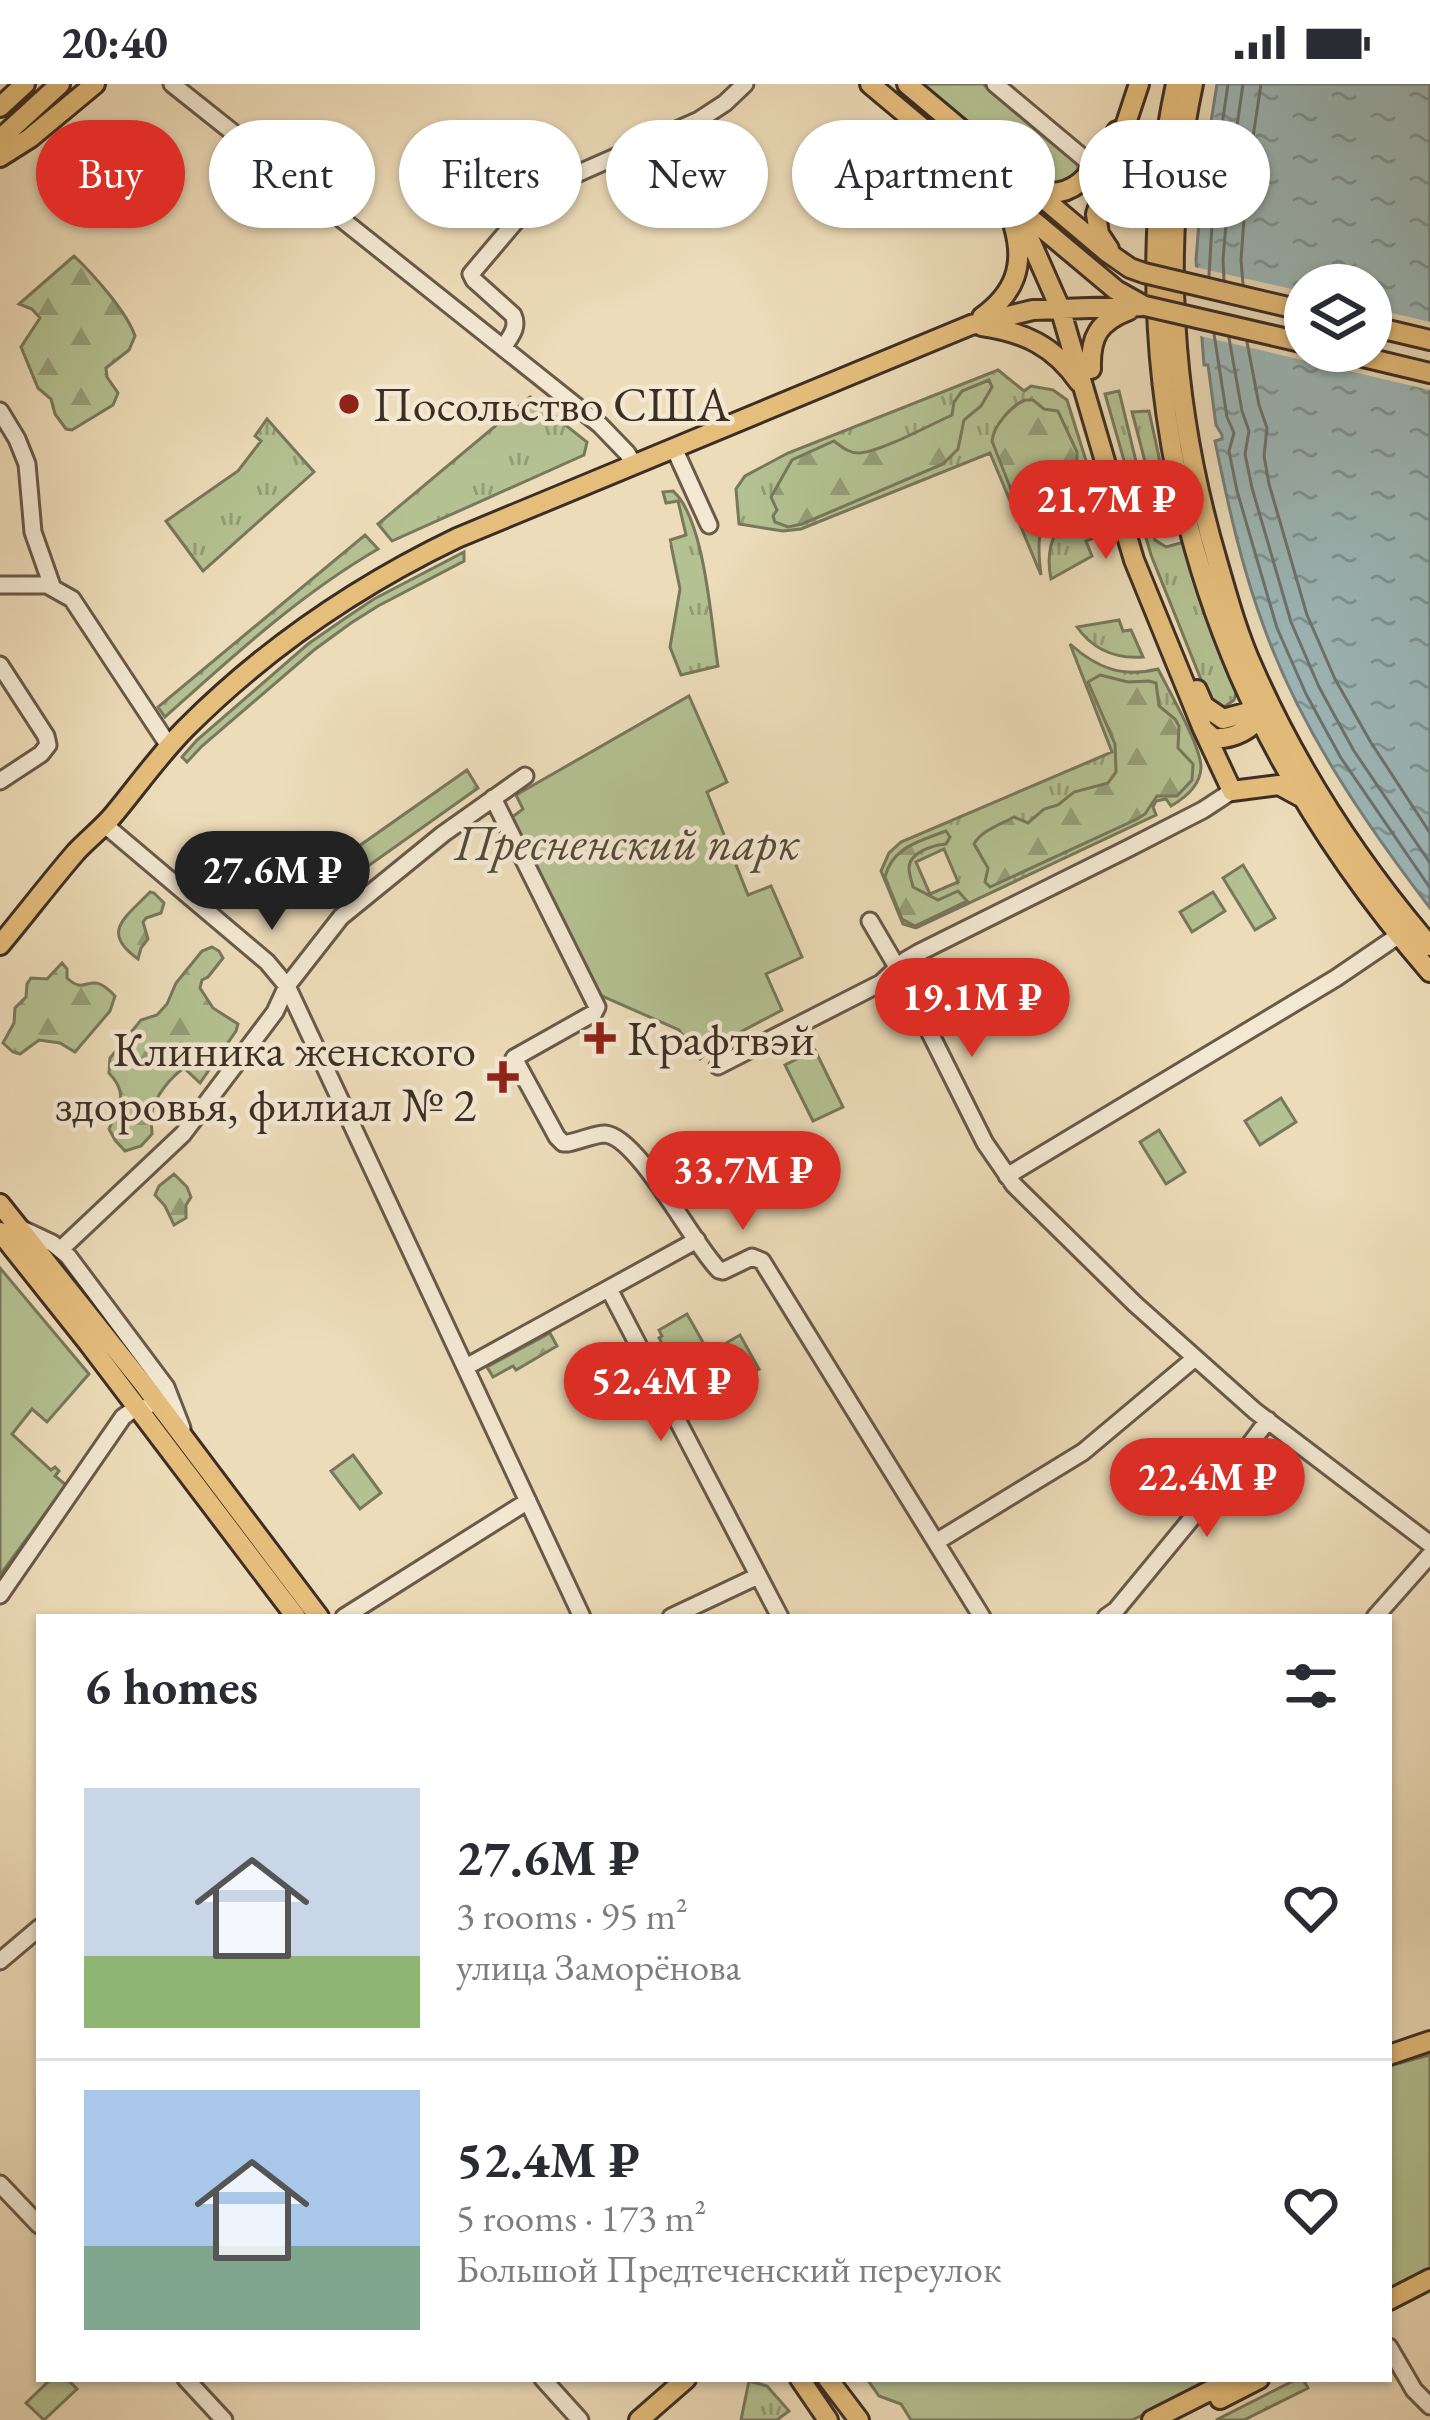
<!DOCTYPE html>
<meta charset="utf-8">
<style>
:root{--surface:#fff;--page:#f2f2f3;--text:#2b2b33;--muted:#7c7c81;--line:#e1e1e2;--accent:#d93025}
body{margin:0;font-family:"EB Garamond",serif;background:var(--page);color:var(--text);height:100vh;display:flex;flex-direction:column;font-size:45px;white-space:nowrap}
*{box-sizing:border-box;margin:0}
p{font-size:39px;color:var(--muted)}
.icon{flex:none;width:66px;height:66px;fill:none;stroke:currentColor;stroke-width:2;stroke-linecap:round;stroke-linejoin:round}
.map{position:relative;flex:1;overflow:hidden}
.side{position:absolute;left:36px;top:1530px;width:1356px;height:768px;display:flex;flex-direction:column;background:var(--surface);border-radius:0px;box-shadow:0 3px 9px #0004}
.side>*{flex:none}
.hud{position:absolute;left:36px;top:36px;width:1359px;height:108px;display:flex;gap:24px}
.controls{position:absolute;left:1284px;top:180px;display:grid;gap:24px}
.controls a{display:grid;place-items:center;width:108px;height:108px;border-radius:50%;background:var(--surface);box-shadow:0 3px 9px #0004;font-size:60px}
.price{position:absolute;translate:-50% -102px;padding:0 27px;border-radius:42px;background:var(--accent);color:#fff;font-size:39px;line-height:78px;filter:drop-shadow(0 3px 6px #0008)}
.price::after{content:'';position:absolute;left:50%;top:72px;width:36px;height:27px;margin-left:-18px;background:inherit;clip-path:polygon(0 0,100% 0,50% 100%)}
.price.selected{background:#222;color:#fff}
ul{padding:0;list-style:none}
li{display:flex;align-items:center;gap:36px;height:300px;padding:0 48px}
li+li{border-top:3px solid var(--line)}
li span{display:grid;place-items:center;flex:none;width:336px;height:240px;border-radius:0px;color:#555}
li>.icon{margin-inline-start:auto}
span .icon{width:144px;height:144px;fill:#fffc;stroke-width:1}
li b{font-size:51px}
h2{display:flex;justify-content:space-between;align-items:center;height:144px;padding:0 48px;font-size:51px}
.chip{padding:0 42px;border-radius:54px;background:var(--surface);box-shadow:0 3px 9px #0004;font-size:42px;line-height:108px}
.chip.selected{background:var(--accent);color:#fff}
.status{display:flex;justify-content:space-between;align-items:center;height:84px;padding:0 60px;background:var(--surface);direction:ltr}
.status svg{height:33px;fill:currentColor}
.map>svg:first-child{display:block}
</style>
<div class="status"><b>20:40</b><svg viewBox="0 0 49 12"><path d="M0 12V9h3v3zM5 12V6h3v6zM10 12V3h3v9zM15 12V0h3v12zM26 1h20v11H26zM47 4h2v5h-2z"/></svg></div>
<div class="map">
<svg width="1430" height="2336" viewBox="0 0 1430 2336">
<defs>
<pattern id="grass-tufts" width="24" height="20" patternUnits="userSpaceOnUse" patternTransform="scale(3)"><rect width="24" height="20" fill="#b4c192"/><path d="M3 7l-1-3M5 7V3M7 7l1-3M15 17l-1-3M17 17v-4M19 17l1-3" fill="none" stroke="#949d77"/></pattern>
<pattern id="forest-firs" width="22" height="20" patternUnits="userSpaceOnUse" patternTransform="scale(3)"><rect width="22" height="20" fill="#b4c192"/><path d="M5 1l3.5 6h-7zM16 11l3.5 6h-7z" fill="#949d77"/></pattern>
<pattern id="water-ripples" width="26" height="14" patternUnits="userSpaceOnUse" patternTransform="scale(3)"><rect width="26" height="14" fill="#9db9ba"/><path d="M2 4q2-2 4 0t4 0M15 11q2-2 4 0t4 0" fill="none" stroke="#819797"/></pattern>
</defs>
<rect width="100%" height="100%" fill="#eddcb9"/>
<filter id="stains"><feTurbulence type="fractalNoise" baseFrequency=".00167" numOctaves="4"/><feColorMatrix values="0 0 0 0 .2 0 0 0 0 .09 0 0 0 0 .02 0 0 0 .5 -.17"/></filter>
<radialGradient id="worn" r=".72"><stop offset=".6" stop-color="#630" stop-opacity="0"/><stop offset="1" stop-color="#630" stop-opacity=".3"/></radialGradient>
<path fill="url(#grass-tufts)" stroke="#78785c" stroke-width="3" fill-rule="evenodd" d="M 998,286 L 1024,307 L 1031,302 L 1053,306 L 1067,316 L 1093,399 C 1044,424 1034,437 1041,491 L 990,369 L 801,445 L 783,447 L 739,440 L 736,405 L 745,392 L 788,369 Z
M 1119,307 L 1155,456 L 1166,463 L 1184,458 L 1237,605 L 1234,616 L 1224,623 L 1214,620 L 1208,613 L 1151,471 L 1105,310 Z
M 530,313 L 587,358 L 584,371 L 392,457 L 378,440 Z
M 1149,327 L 1175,447 L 1172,451 L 1164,450 L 1132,328 Z
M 267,335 L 314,388 L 203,487 L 166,437 L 238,387 L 261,357 L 255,352 Z
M 673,407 C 705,435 711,539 718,582 L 681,591 L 670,563 L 680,505 L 670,456 L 686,451 L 678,417 L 666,419 L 663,408 Z
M 1091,415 L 1101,451 L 1086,457 L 1092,472 L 1051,495 C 1043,456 1060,435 1091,415 Z
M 365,451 L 378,465 C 299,511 232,573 165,633 L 158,623 Z
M 464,468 L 464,477 L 378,522 L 351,539 L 314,566 L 202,662 L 187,678 L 182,673 L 197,656 L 308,560 L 347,533 L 374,515 Z
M 1119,536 L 1123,547 L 1131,546 L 1143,573 C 1116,575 1094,567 1077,543 Z
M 1070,560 C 1097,584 1122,594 1158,585 C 1168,605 1202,664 1201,684 C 1200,701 1185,714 1171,722 L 1166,715 L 1156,717 L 1153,723 L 1156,731 L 916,844 L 903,840 L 881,787 L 889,769 L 901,758 L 1112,668 ZM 944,765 L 958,798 L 930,810 L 916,778 Z
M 467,686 L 478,704 L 364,785 L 352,767 Z
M 1297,2295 L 1303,2295 L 1308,2304 L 1244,2336 L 1216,2336 Z
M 749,2297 L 767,2302 L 789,2327 L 777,2336 L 741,2336 Z"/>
<path fill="url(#forest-firs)" stroke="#78785c" stroke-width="3" d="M 74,172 C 93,190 127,228 135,252 L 129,266 L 106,284 L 107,293 L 118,309 L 113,321 L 72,346 L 66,345 L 55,330 L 51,315 L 38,304 L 21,263 L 40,234 L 32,225 L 19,220 Z
M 989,296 L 992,303 L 981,322 L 964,336 L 958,365 L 943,380 L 802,440 L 788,443 L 775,438 L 773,432 L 777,426 L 771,413 L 792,376 L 834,357 C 842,363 850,370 860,369 C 882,367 930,341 952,331 L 954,318 L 962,307 Z
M 1025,316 L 1033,316 L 1044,325 L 1058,327 L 1077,368 L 1077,375 L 1067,394 L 1050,406 L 1035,443 L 1023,436 L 992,357 C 994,341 1011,322 1025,316 Z
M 1100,591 L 1128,598 L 1149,597 L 1156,599 L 1159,622 L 1175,635 L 1179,642 L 1178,664 L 1193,680 L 1192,696 L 1177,712 L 1157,712 L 1145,730 L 1137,735 L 990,803 L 985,798 L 988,784 L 974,760 C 981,747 1001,740 1014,733 L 1028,739 L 1044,725 L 1058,721 L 1074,708 L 1108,699 L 1116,688 L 1115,660 L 1088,598 Z
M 946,747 L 950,753 L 946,760 C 934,761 909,768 909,784 C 909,791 912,797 913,803 L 938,816 L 958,807 L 967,817 L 915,842 L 902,835 L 885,793 C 892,763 920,757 946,747 Z
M 150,808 L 154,809 L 164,819 L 161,829 L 146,834 L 143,838 L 148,855 L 141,864 L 138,875 C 100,848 125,834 150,808 Z
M 212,863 L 219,867 L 223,874 L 208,893 L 202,896 L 200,904 L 213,924 L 238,940 L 236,947 L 200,999 L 184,984 C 171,993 155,1012 152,1028 C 150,1036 152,1043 152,1050 L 141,1062 L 125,1067 L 115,1056 L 109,1045 C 119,1021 129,1010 109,989 L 110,974 L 141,936 L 157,931 L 167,920 L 176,899 L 202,867 Z
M 62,879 L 67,885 L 67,894 C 88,914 88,883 115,912 L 110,927 L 75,968 L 60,959 L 39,956 L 20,970 L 13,968 L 3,959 L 14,939 L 15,924 L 26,913 L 27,900 L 31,894 L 47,895 Z
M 174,1090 L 187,1103 L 191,1113 L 186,1121 L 186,1134 L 174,1141 L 165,1122 L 155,1111 L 159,1102 Z
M 550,1249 L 557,1262 L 516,1286 L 513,1282 L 493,1293 L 487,1283 Z"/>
<path fill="#b4c192" stroke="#78785c" stroke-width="3" d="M 923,0 L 983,0 L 1078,79 L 1078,88 L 1071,99 L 1045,102 Z
M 689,612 L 727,698 L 707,708 L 748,811 L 771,802 L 802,873 L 766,890 L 782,926 L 716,961 L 700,975 L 679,946 L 600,911 L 511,734 L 523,725 L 516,711 Z
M 1243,781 L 1275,834 L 1255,846 L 1223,794 Z
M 1213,808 L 1225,827 L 1192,848 L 1180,828 Z
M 815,966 L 843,1023 L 813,1037 L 785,981 Z
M 1281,1014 L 1296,1038 L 1260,1061 L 1245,1037 Z
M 1159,1046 L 1185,1088 L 1166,1100 L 1140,1058 Z
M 0,1184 L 89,1290 L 47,1338 L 32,1325 L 12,1350 L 51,1386 L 55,1383 L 59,1387 L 55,1392 L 66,1401 L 0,1491 Z
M 687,1230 L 709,1269 L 740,1251 L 759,1285 L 682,1324 L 655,1272 L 666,1266 L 659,1254 L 662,1252 L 659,1246 Z
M 353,1371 L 381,1409 L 360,1425 L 331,1387 Z
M 1430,1971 L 1430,2189 L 1389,2210 L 1389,1982 Z
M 51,2295 L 67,2295 L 77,2305 L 44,2336 L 26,2319 Z
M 867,2295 L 1220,2295 L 1132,2336 L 911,2336 L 901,2320 L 879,2312 Z"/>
<path fill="url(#water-ripples)" stroke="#77817e" stroke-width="3" fill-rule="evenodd" d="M 1217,0 L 1430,0 L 1430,824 C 1365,739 1302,647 1265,546 C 1242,485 1228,421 1215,357 L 1222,355 L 1222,351 L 1216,341 L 1208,281 L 1204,281 L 1196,176 L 1203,88 ZM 1305,201 L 1371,201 L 1371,267 L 1305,267 Z"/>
<path fill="#eddcb9" d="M 1190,182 L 1305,208 L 1305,267 L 1371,267 L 1371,224 L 1430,238 L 1430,306 L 1196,251 Z
M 661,423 L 670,461 L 643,468 L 634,430 Z"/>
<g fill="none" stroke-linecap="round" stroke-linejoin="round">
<path stroke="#6d7470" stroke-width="3" d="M 1209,192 L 1215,89 L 1228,0
M 1224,196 L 1223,176 L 1230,91 L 1243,0
M 1243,200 L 1241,176 L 1247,93 L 1261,0
M 1214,250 L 1227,333 L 1234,349 L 1229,367 L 1237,407 L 1277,544 L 1306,610 L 1341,674 L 1430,804
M 1229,254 L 1242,327 L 1249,347 L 1245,370 L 1252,404 L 1291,538 L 1319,603 L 1354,667 L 1430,779
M 1247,258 L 1259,321 L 1267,344 L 1264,372 L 1269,400 L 1307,531 L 1335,595 L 1370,657 L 1430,749"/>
<g stroke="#695a4a" stroke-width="21">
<path id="minor" d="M 172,0 L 600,341 L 627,369 L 634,380
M 995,0 L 1093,82
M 503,264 C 510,253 519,244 513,231 L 474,196 L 471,190 L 521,131 L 563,96 L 699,36 L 725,19 L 745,0
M 0,327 L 17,355 L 27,380 L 33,448 L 52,502
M 674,364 L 709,441
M 0,501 L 47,501 L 72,515 L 169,662
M 0,581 L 46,652 L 48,661 L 41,670 L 0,697
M 493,714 L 597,923 L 594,929 L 514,974 L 557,1053 L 563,1059 L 568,1059 C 579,1057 595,1050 605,1050 C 639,1053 693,1161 719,1186 L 723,1187 L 752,1173 L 762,1177 L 982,1533
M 105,741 L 267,878 L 287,902 L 582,1533
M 870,837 L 897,883 L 985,1059 L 1014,1101 L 1135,1220 L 1255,1327 L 1430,1460
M 718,982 L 881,899 L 906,876 L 918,869 L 1129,764 L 1203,726 L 1232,707
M 1007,1092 L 1336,894 L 1408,845
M 20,1144 L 52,1159 L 68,1172 L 166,1303 L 182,1344
M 61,1165 L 183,1050 L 275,928 L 287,902 L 341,833 L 443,750 L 525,692
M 609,1205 L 780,1533
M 466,1283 L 697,1156
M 936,1458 L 1083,1368 L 1195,1274
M 0,1511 L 123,1333 L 137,1323 L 146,1324
M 344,1533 L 528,1417
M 671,1533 L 758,1492
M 1106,1533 L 1116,1526 L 1220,1400 L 1268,1336
M 1375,1533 L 1430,1471
M 0,1877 L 39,1844
M 0,2100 L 39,2141
M 1389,2263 L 1414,2306 L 1430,2322
M 186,2295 L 224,2336
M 543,2295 L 580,2336"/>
</g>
<g stroke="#3d2e25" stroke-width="24">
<path id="major" d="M 870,0 L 1116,206 L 1141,220
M 907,0 L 1107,168 L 1130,184 L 1144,189
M 1176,0 C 1134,194 1161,408 1239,590 C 1286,698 1354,800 1430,888
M 1193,0 C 1159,159 1172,325 1218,480 C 1228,515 1238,551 1253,584 C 1297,684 1359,779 1430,862
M 0,23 L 25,0
M 0,55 L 60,0
M 0,73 L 30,54 L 95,0
M 1036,107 C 1081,118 1096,79 1117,47
M 1014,120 L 1060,224 L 1134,476 L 1203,645 L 1232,707
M 1109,165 L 1099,150 L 1096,130 L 1139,0
M 982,233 C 1015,209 1025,181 1014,143
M 982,242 C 1024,248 1054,262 1079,298
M 1371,242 L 1430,256
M 1338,267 L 1430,289
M 1091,285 C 1090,253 1098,238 1129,226
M 1197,606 L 1204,622 L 1223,635 L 1267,623
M 1203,645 L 1213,654 C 1236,656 1254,643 1268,625
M 1232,707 L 1279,701 L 1301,713
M 0,861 C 26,830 50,798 76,768 C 89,754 104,743 115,729 C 139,700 160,670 186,644 C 265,565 357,502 457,454 L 971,241 L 1033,226 L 1145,222
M 0,1120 L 145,1302 L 319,1533
M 0,1148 L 89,1260 L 296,1533
M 1389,1971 L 1430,1957
M 1389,2216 L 1430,2195
M 800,2295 L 828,2336
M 828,2295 L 859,2336
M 1220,2315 L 1259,2295
M 639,2336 L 686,2295
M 1152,2336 L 1233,2295"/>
</g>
<use href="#minor" stroke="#f3e8d2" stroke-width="15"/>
<use href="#major" stroke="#e6be7c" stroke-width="18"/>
<g stroke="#3d2e25" stroke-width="24" stroke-linecap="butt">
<path id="major-bridge" d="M 1144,189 L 1305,227
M 1145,222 L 1305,259"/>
</g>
<use href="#major-bridge" stroke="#e6be7c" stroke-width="18"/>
</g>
<g fill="#8f2418" stroke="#f3e8d2" stroke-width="4.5">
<circle cx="349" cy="320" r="12"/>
<path d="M594 936h12v12h12v12h-12v12h-12v-12h-12v-12h12z"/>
<path d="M497 975h12v12h12v12h-12v12h-12v-12h-12v-12h12z"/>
</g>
<g text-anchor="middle" stroke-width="9" stroke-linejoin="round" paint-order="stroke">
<g font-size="48" fill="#3d2e25" stroke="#f3e8d2" text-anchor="start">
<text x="373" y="337">Посольство США</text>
<text x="627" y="971">Крафтвэй</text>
<text x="476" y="982" text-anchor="end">Клиника женского<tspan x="476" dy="55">здоровья, филиал № 2</tspan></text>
</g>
<g font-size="48" font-style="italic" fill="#554b3b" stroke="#f3e8d2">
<text x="627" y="775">Пресненский парк</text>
</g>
</g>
<rect width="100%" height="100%" filter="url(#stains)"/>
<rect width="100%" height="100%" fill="url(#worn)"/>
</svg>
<div class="controls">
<a><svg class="icon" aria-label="layers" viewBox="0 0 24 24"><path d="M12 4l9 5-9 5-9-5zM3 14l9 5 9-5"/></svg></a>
</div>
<b class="price" style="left:1106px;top:478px">21.7M ₽</b>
<b class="price selected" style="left:272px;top:849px">27.6M ₽</b>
<b class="price" style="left:972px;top:976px">19.1M ₽</b>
<b class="price" style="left:743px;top:1149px">33.7M ₽</b>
<b class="price" style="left:661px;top:1360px">52.4M ₽</b>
<b class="price" style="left:1207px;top:1456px">22.4M ₽</b>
<div class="hud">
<a class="chip selected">Buy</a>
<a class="chip">Rent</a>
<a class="chip">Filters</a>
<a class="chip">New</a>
<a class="chip">Apartment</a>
<a class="chip">House</a>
</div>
<section class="side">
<h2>6 homes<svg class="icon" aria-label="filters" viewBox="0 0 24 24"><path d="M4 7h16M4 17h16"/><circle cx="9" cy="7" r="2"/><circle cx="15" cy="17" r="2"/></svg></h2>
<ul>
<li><span style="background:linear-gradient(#c9d6e8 70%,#8fb573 0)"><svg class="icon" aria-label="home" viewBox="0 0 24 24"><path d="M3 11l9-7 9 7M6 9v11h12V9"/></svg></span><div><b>27.6M ₽</b><p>3 rooms · 95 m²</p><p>улица Заморёнова</p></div><svg class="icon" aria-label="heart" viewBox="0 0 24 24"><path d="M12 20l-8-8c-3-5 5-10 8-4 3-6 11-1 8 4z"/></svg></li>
<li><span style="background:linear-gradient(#a9c7e8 65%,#7fa58c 0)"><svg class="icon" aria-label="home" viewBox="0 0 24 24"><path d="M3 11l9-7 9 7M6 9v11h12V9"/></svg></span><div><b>52.4M ₽</b><p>5 rooms · 173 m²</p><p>Большой Предтеченский переулок</p></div><svg class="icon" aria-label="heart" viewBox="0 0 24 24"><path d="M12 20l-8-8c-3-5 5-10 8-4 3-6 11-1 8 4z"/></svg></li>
</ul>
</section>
</div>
